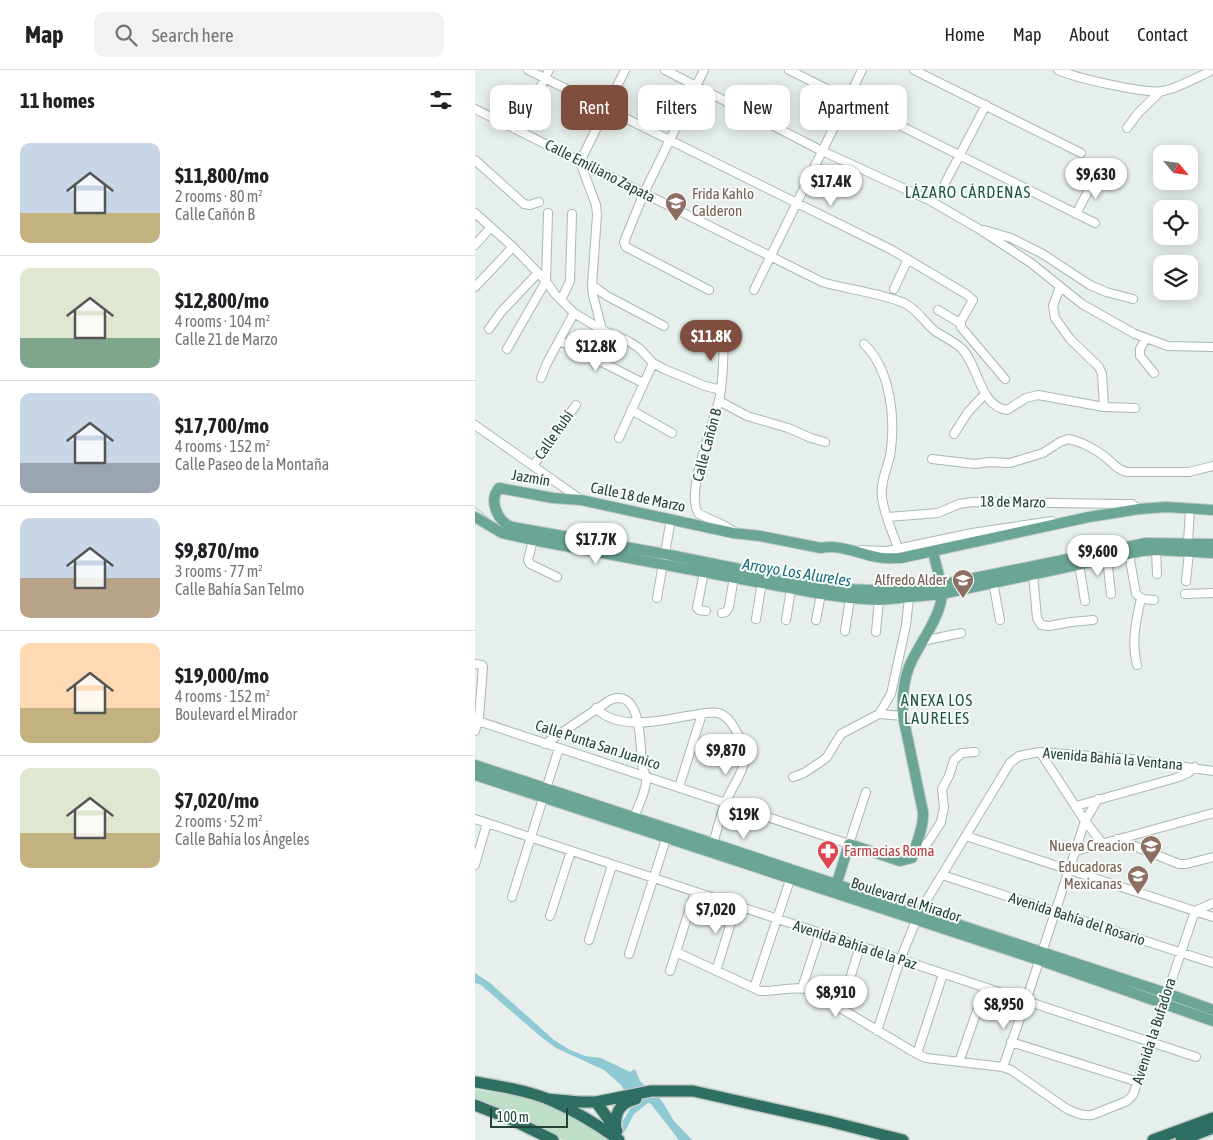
<!DOCTYPE html>
<meta charset="utf-8">
<style>
:root{--surface:#fff;--page:#f2f2f2;--text:#202124;--muted:#757577;--line:#e0e0e0;--accent:#7f4e3f}
body{margin:0;font-family:"Asap Condensed",sans-serif;background:var(--page);color:var(--text);height:100vh;display:flex;flex-direction:column;font-size:19px;white-space:nowrap}
*{box-sizing:border-box;margin:0}
p{font-size:16px;color:var(--muted)}
.icon{flex:none;width:28px;height:28px;fill:none;stroke:currentColor;stroke-width:2;stroke-linecap:round;stroke-linejoin:round}
.map{position:relative;flex:1;overflow:hidden}
.details{display:flex;flex-direction:column;background:var(--surface);width:475px}
.details>*{flex:none}
.guide{position:absolute;left:15px;top:15px;width:475px;height:45px;display:flex;gap:10px}
.needle{width:32px;rotate:119deg}
.controls{position:absolute;left:678px;top:75px;display:grid;gap:10px}
.controls a{display:grid;place-items:center;width:45px;height:45px;border-radius:10px;background:var(--surface);box-shadow:0 2px 12px #0003;font-size:25px}
.scale{position:absolute;left:15px;bottom:12px;width:78px;box-sizing:border-box;padding-left:5px;border:2px solid #24423a;border-top:0;font-size:14px;line-height:18px;white-space:nowrap;color:#24423a;-webkit-text-stroke:4px #f7fbf9;paint-order:stroke}
.price{position:absolute;translate:-50% -42px;padding:0 11px;border-radius:18px;background:#fff;color:#222;font-size:16px;line-height:32px;filter:drop-shadow(0 1px 2px #0008)}
.price::after{content:'';position:absolute;left:50%;top:30px;width:15px;height:11px;margin-left:-8px;background:inherit;clip-path:polygon(0 0,100% 0,50% 100%)}
.price.current{background:var(--accent);color:#fff}
ul{padding:0;list-style:none}
li{display:flex;align-items:center;gap:15px;height:125px;padding:0 20px}
li+li{border-top:1px solid var(--line)}
li span{display:grid;place-items:center;flex:none;width:140px;height:100px;border-radius:10px;color:#555}
li>.icon{margin-inline-start:auto}
span .icon{width:60px;height:60px;fill:#fffc;stroke-width:1}
li b{font-size:21px}
h2{display:flex;justify-content:space-between;align-items:center;height:60px;padding:0 20px;font-size:21px}
.pill{padding:0 18px;border-radius:10px;background:var(--surface);box-shadow:0 2px 12px #0003;font-size:18px;line-height:45px}
.pill.current{background:var(--accent);color:#fff}
header{display:flex;align-items:center;gap:30px;box-sizing:border-box;height:70px;padding:0 25px;background:var(--surface);border-bottom:1px solid var(--line)}
header strong{font-size:24px}
nav{display:flex;gap:28px;margin-inline-start:auto;font-size:18px}
.search{width:350px;height:45px;background:var(--page);display:flex;align-items:center;gap:12px;box-sizing:border-box;padding:0 18px;border-radius:10px;color:var(--muted);font-size:19px}
main{display:flex;flex:1;min-height:0}
.map>svg:first-child{display:block}
</style>
<header>
<strong>Map</strong>
<div class="search"><svg class="icon" aria-label="search" viewBox="0 0 24 24"><circle cx="10" cy="10" r="6"/><path d="M15 15l6 6"/></svg>Search here</div>
<nav><a>Home</a><a>Map</a><a>About</a><a>Contact</a></nav>
</header>
<main>
<section class="details">
<h2>11 homes<svg class="icon" aria-label="filters" viewBox="0 0 24 24"><path d="M4 7h16M4 17h16"/><circle cx="9" cy="7" r="2"/><circle cx="15" cy="17" r="2"/></svg></h2>
<ul>
<li><span style="background:linear-gradient(#c9d6e8 70%,#c2b280 0)"><svg class="icon" aria-label="home" viewBox="0 0 24 24"><path d="M3 11l9-7 9 7M6 9v11h12V9"/></svg></span><div><b>$11,800/mo</b><p>2 rooms · 80 m²</p><p>Calle Cañón B</p></div></li>
<li><span style="background:linear-gradient(#dfe7d0 70%,#7fa58c 0)"><svg class="icon" aria-label="home" viewBox="0 0 24 24"><path d="M3 11l9-7 9 7M6 9v11h12V9"/></svg></span><div><b>$12,800/mo</b><p>4 rooms · 104 m²</p><p>Calle 21 de Marzo</p></div></li>
<li><span style="background:linear-gradient(#c9d6e8 70%,#9aa5b1 0)"><svg class="icon" aria-label="home" viewBox="0 0 24 24"><path d="M3 11l9-7 9 7M6 9v11h12V9"/></svg></span><div><b>$17,700/mo</b><p>4 rooms · 152 m²</p><p>Calle Paseo de la Montaña</p></div></li>
<li><span style="background:linear-gradient(#c9d6e8 60%,#b9a48a 0)"><svg class="icon" aria-label="home" viewBox="0 0 24 24"><path d="M3 11l9-7 9 7M6 9v11h12V9"/></svg></span><div><b>$9,870/mo</b><p>3 rooms · 77 m²</p><p>Calle Bahía San Telmo</p></div></li>
<li><span style="background:linear-gradient(#ffd9b3 65%,#c2b280 0)"><svg class="icon" aria-label="home" viewBox="0 0 24 24"><path d="M3 11l9-7 9 7M6 9v11h12V9"/></svg></span><div><b>$19,000/mo</b><p>4 rooms · 152 m²</p><p>Boulevard el Mirador</p></div></li>
<li><span style="background:linear-gradient(#dfe7d0 65%,#c2b280 0)"><svg class="icon" aria-label="home" viewBox="0 0 24 24"><path d="M3 11l9-7 9 7M6 9v11h12V9"/></svg></span><div><b>$7,020/mo</b><p>2 rooms · 52 m²</p><p>Calle Bahía los Ángeles</p></div></li>
</ul>
</section>
<div class="map">
<svg width="738" height="1070" viewBox="0 0 738 1070">
<rect width="100%" height="100%" fill="#e6efeb"/>
<path fill="#bfe0c8" d="M 0,1020 L 61,1028 L 88,1041 L 137,1070 L 88,1070 L 63,1057 L 0,1032 Z"/>
<path fill="#8ec9d4" d="M 0,903 L 15,913 L 79,970 L 95,980 L 110,986 L 126,988 L 155,1002 L 160,999 L 165,1011 L 187,1031 L 199,1051 L 217,1070 L 204,1070 L 176,1034 L 173,1033 L 159,1044 L 150,1061 L 148,1060 L 148,1051 L 158,1034 L 146,1015 L 129,1000 L 81,978 L 65,966 L 6,915 L 0,913 Z"/>
<g fill="none" stroke-linecap="round" stroke-linejoin="round">
<path stroke="#8ec9d4" stroke-width="1" d="M 0,437 L 18,452"/>
<g stroke="#a8b8b2" stroke-width="10">
<path id="minor" d="M 53,0 L 417,180 L 491,224 L 498,230 L 486,251 L 486,257 L 530,309
M 190,0 L 347,81 L 454,130 L 504,159 L 556,193 L 607,234 L 660,264 L 693,276 L 738,277
M 229,0 L 169,123 L 149,172 L 151,177 L 234,220
M 314,0 L 620,153
M 439,0 L 606,83
M 583,0 C 601,8 670,24 688,21 C 704,18 720,8 734,2
M 0,39 L 347,212 C 374,220 402,222 429,233 C 442,239 449,252 460,261 C 469,267 478,271 486,278 C 504,295 504,336 532,340 L 551,328 L 563,325 L 629,337 L 660,338
M 652,58 L 664,42 L 686,21
M 44,60 L 74,0
M 0,90 L 49,134 L 55,135 L 64,132
M 470,113 L 511,35
M 0,143 L 38,177 L 71,211 L 80,224 L 99,243 L 127,260 L 153,271 L 164,278 L 178,293 L 189,299 L 230,316 L 246,320
M 601,144 L 621,106
M 509,160 L 536,168 L 566,183 L 615,215 L 631,222 L 658,229
M 0,175 L 16,157
M 117,215 L 132,226 L 189,256
M 0,217 L 38,177
M 585,217 L 578,236 L 580,248 L 595,269 L 624,297 L 627,304 L 629,337
M 419,219 L 433,189
M 279,220 L 387,0
M 86,230 L 95,211 L 97,144
M 463,240 L 485,253
M 14,259 L 26,242 L 63,203
M 127,260 L 118,225 L 117,215 L 122,145 L 121,135 L 105,92 L 150,0
M 249,265 C 248,286 249,309 244,330 C 239,354 209,425 224,444 L 250,456 L 258,461
M 671,268 L 665,279 L 665,286 L 679,303
M 85,271 L 168,313
M 389,274 C 416,300 421,350 415,386 C 412,399 405,413 407,427 C 408,441 418,464 423,478
M 32,279 L 71,211 L 73,143
M 66,308 L 72,293 L 99,243
M 244,331 L 272,346 L 313,358 L 336,368 L 350,372
M 156,340 L 197,363
M 0,355 L 105,429
M 479,364 L 493,342 L 510,324
M 144,368 L 178,293
M 457,389 L 500,394 L 514,392 L 535,393 L 568,383 L 585,372 L 593,369 C 605,371 620,379 629,386 C 637,392 642,400 652,402 L 714,402 L 738,396
M 58,396 L 101,335
M 413,447 L 463,443 L 484,434 L 497,432 L 648,434 L 657,434 L 664,439
M 58,470 L 53,490 L 55,494 L 82,507
M 713,473 L 715,438
M 386,480 L 412,481 L 497,463 L 577,451
M 681,480 L 682,504
M 654,484 L 661,524 L 668,529 L 679,530
M 632,488 L 636,524
M 604,494 L 610,531
M 229,502 L 222,538 L 224,540 L 231,541
M 558,504 L 562,548 L 566,555 L 574,556 L 596,552 L 618,550
M 711,511 L 714,482
M 518,512 L 525,550
M 710,524 L 738,523
M 182,528 L 196,449
M 247,543 L 251,542 L 254,537 L 259,507
M 281,549 L 287,512
M 311,550 L 316,519
M 341,550 L 346,524
M 370,561 L 375,528
M 401,562 L 404,530
M 447,571 L 486,563
M 0,594 L 7,595 L 8,597 L 4,647 L 0,661
M 662,595 C 656,572 661,551 666,528
M 121,638 C 142,661 186,651 212,646 C 222,645 233,641 243,643 C 252,645 257,653 261,661 C 266,669 271,676 270,686 C 269,704 255,718 250,735 C 244,749 241,764 237,778
M 404,644 L 428,646
M 0,650 L 374,774 L 391,722
M 70,674 L 135,630 C 167,617 165,674 167,694 C 168,700 172,706 171,712 C 170,725 161,740 157,753
M 565,682 L 610,751 L 627,773
M 318,707 L 329,703 L 347,691 L 352,687 L 366,664 L 404,644 L 416,624 L 431,555 L 434,528
M 204,717 L 227,644
M 601,736 L 701,708 L 713,703 L 720,697
M 0,749 L 721,987
M 491,766 L 738,847
M 642,769 L 704,794 L 711,794 L 738,787
M 601,781 L 738,743
M 437,788 L 454,771 L 466,752 L 469,737 L 467,719 L 474,706 L 479,690 L 487,683 L 500,682
M 0,795 L 12,753
M 467,805 L 738,893
M 37,827 L 84,678
M 720,841 L 738,833
M 75,846 L 96,781
M 114,870 L 137,795
M 201,882 L 285,921 C 302,922 319,915 335,920 L 442,984 L 451,988 L 528,997 L 536,1000 L 592,1039 C 601,1043 607,1046 617,1045 L 652,1031 L 658,1025 L 720,841
M 154,884 L 193,763
M 195,901 L 220,822
M 241,901 L 261,836
M 279,918 L 317,804
M 327,918 L 345,863
M 366,938 L 385,876
M 402,961 L 425,890 L 445,841 L 535,693 L 544,686 L 565,682 L 656,689 L 738,701
M 536,972 L 663,1012
M 442,984 L 468,904
M 484,992 L 510,918
M 528,997 L 551,931 L 610,751 L 623,729"/>
</g>
<g stroke="#c2cac8" stroke-width="12">
<path id="major" d="M 738,440 L 691,437 L 664,439 L 614,447 L 426,488 C 418,488 410,489 402,487 C 384,484 365,474 346,478 L 285,466 L 258,463 L 106,430 L 78,428 L 24,418 C 13,431 23,452 37,457 L 190,484 L 345,515 L 370,519 L 424,521 L 465,515 L 671,473 L 738,474
M 0,447 L 27,463 L 58,470 L 346,524 L 375,528 L 404,530 L 467,524 L 667,481 L 681,480 L 738,483
M 0,695 L 691,923 L 738,940
M 0,705 L 564,890 L 738,951
M 360,819 L 374,774 L 425,791 L 437,788 C 441,773 449,758 448,742 L 428,646 C 427,629 428,613 434,597 C 443,575 467,546 467,523 C 466,510 461,495 458,482"/>
</g>
<g stroke="#c2cac8" stroke-width="14">
<path id="highway" d="M 0,1012 C 24,1016 50,1020 73,1029 C 98,1040 122,1054 144,1070
M 72,1029 L 105,1032 L 121,1032 L 176,1021 L 218,1021 L 353,1051 L 428,1070
M 121,1032 L 142,1061
M 0,1035 L 33,1048 L 78,1070
M 141,1060 C 139,1044 144,1033 161,1029
M 678,1070 L 738,1048
M 706,1070 L 738,1058"/>
</g>
<use href="#minor" stroke="#fff" stroke-width="8"/>
<use href="#major" stroke="#6aa596" stroke-width="10"/>
<use href="#highway" stroke="#2f6f62" stroke-width="11"/>
</g>
<defs>
<g id="school-pin" transform="scale(1.125)"><path d="M0 17L-7.5 6A9.5 9.5 0 1 1 7.5 6Z" fill="#8d6e63" stroke="#f7fbf9"/><path d="M0-5L7-2L0 1L-7-2ZM-4 1L0 2.5L4 1V4Q0 6-4 4Z" fill="#fff"/></g>
<g id="pharmacy-pin" transform="scale(1.125)"><path d="M0 17L-7.5 6A9.5 9.5 0 1 1 7.5 6Z" fill="#e0444e" stroke="#f7fbf9"/><path d="M-2-6h4v4h4v4h-4v4h-4v-4h-4v-4h4Z" fill="#fff"/></g>
</defs>
<g fill-rule="evenodd">
<use href="#school-pin" x="201" y="133"/>
<use href="#school-pin" x="488" y="510"/>
<use href="#school-pin" x="676" y="776"/>
<use href="#pharmacy-pin" x="353" y="781"/>
<use href="#school-pin" x="663" y="806"/>
</g>
<g text-anchor="middle" stroke-width="4" stroke-linejoin="round" paint-order="stroke">
<g font-size="15" fill="#24423a" stroke="#f7fbf9">
<text transform="translate(125 101) rotate(27)" y="5">Calle Emiliano Zapata</text>
<text transform="translate(79 365) rotate(-55)" y="5">Calle Rubí</text>
<text transform="translate(232 375) rotate(-75)" y="5">Calle Cañón B</text>
<text transform="translate(56 408) rotate(10)" y="5">Jazmín</text>
<text transform="translate(163 427) rotate(12)" y="5">Calle 18 de Marzo</text>
<text transform="translate(538 432) rotate(1)" y="5">18 de Marzo</text>
<text transform="translate(123 675) rotate(18)" y="5">Calle Punta San Juanico</text>
<text transform="translate(638 689) rotate(5)" y="5">Avenida Bahía la Ventana</text>
<text transform="translate(431 830) rotate(18)" y="5">Boulevard el Mirador</text>
<text transform="translate(602 849) rotate(18)" y="5">Avenida Bahía del Rosario</text>
<text transform="translate(380 875) rotate(18)" y="5">Avenida Bahía de la Paz</text>
<text transform="translate(679 961) rotate(-72)" y="5">Avenida la Bufadora</text>
</g>
<g font-size="15" fill="#785e54" stroke="#f7fbf9" text-anchor="end">
<text x="217" y="129" text-anchor="start">Frida Kahlo<tspan x="217" dy="17">Calderon</tspan></text>
<text x="472" y="515">Alfredo Alder</text>
<text x="660" y="781">Nueva Creacion</text>
<text x="647" y="802">Educadoras<tspan x="647" dy="17">Mexicanas</tspan></text>
</g>
<g font-size="15" fill="#be3a42" stroke="#f7fbf9" text-anchor="start">
<text x="369" y="786">Farmacias Roma</text>
</g>
<g font-size="16" letter-spacing="1" fill="#1f5548" stroke="#f7fbf9">
<text x="493" y="128">LÁZARO CÁRDENAS</text>
<text x="462" y="636">ANEXA LOS<tspan x="462" dy="18">LAURELES</tspan></text>
</g>
<g font-size="16" font-style="italic" fill="#1c6f80" stroke="#f7fbf9">
<text transform="translate(322 502) rotate(9)" y="6">Arroyo Los Alureles</text>
</g>
</g>
</svg>
<div class="controls">
<a><svg class="needle" viewBox="-14 -14 28 28"><path d="M0-13l5 13h-10z" fill="#e53935"/><path d="M0 13l5-13h-10z" fill="#757577"/></svg></a>
<a><svg class="icon" aria-label="locate" viewBox="0 0 24 24"><circle cx="12" cy="12" r="6"/><path d="M12 2v4M12 18v4M2 12h4M18 12h4"/></svg></a>
<a><svg class="icon" aria-label="layers" viewBox="0 0 24 24"><path d="M12 4l9 5-9 5-9-5zM3 14l9 5 9-5"/></svg></a>
</div>
<div class="scale">100 m</div>
<b class="price" style="left:621px;top:130px">$9,630</b>
<b class="price" style="left:356px;top:137px">$17.4K</b>
<b class="price current" style="left:236px;top:292px">$11.8K</b>
<b class="price" style="left:121px;top:302px">$12.8K</b>
<b class="price" style="left:121px;top:495px">$17.7K</b>
<b class="price" style="left:623px;top:507px">$9,600</b>
<b class="price" style="left:251px;top:706px">$9,870</b>
<b class="price" style="left:269px;top:770px">$19K</b>
<b class="price" style="left:241px;top:865px">$7,020</b>
<b class="price" style="left:361px;top:948px">$8,910</b>
<b class="price" style="left:529px;top:960px">$8,950</b>
<div class="guide">
<a class="pill">Buy</a>
<a class="pill current">Rent</a>
<a class="pill">Filters</a>
<a class="pill">New</a>
<a class="pill">Apartment</a>
</div>
</div>
</main>
